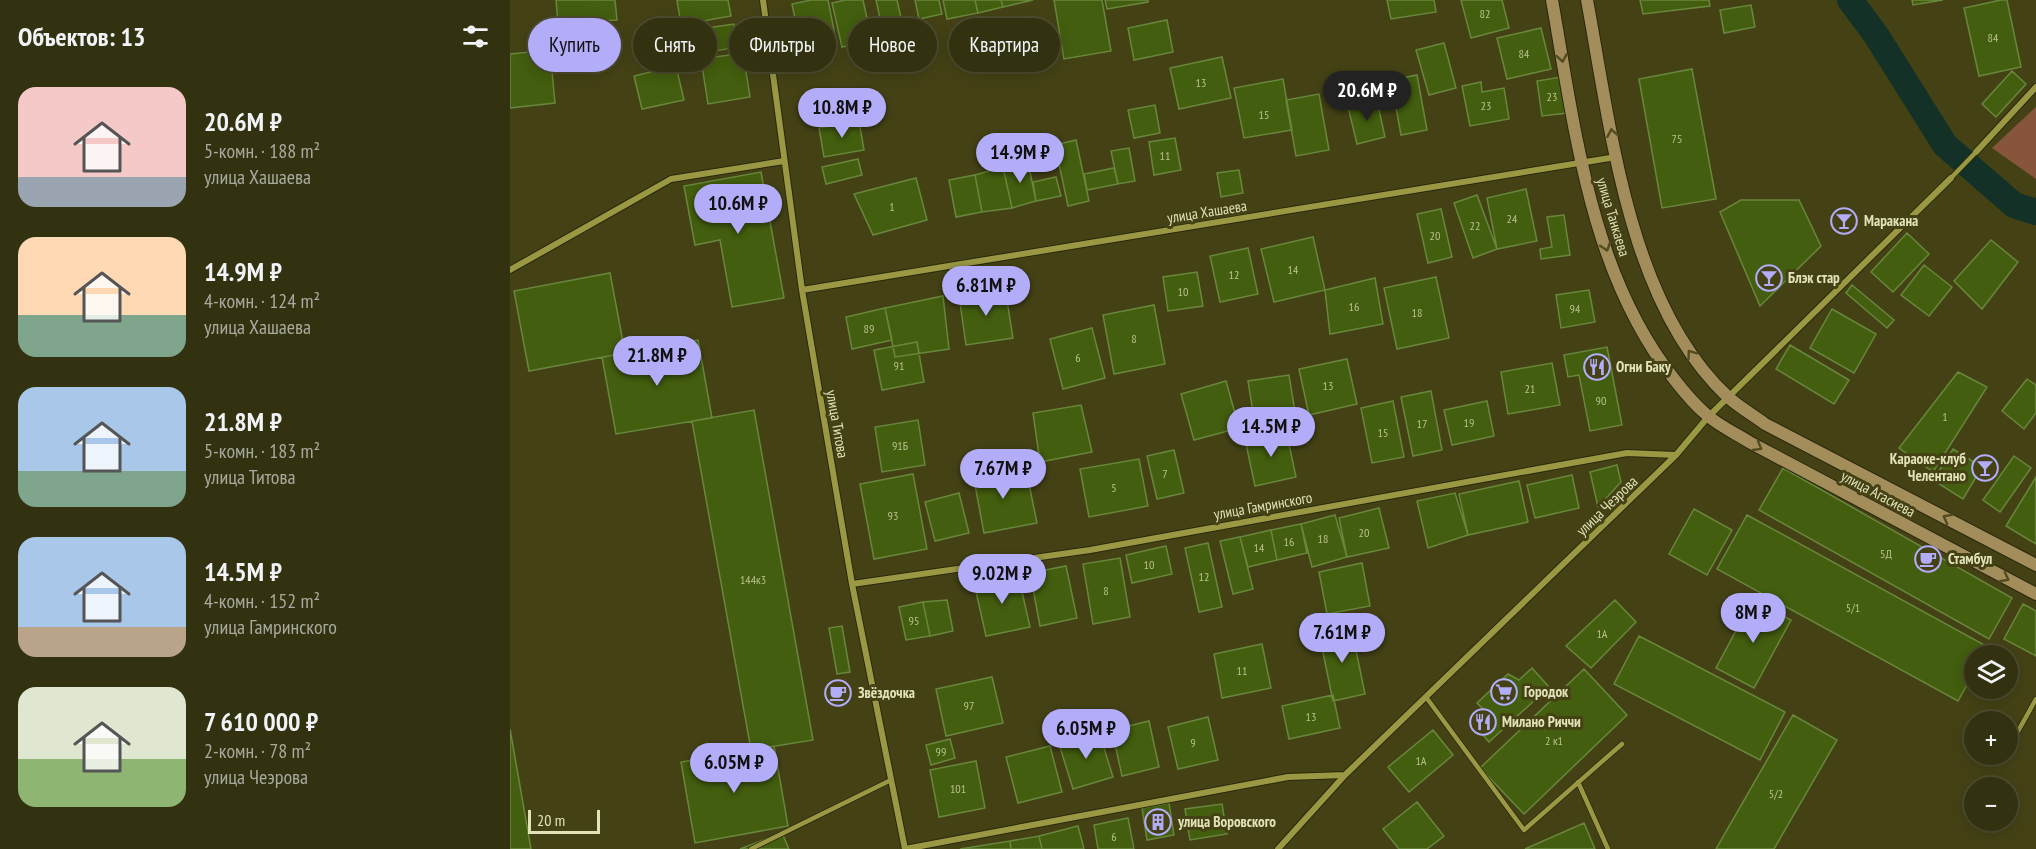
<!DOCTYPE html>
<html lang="ru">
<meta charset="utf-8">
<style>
:root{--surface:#333210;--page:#3b3a19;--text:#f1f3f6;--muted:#a9aa9f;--line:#4e4d30;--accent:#b3adf9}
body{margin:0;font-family:"PT Sans Narrow",sans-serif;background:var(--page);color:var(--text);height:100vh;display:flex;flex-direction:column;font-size:22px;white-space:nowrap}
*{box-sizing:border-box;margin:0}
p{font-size:20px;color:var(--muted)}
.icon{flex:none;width:33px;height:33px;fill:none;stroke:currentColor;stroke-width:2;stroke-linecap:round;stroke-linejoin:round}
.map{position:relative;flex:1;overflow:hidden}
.drawer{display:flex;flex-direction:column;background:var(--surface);width:510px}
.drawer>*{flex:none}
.guide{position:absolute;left:18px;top:18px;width:570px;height:54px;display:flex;gap:12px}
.tools{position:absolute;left:1454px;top:645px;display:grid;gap:12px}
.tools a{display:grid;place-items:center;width:54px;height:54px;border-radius:50%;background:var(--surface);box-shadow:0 3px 15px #0003,0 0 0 2px var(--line);font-size:30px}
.scale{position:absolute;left:18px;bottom:15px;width:72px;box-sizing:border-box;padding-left:6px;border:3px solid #e2e2b8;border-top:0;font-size:16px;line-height:21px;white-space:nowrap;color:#e2e2b8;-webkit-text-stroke:4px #444215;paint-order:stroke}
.price{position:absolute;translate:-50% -51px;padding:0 14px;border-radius:21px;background:var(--accent);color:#111;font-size:20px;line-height:39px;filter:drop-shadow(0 2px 3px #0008)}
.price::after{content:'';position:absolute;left:50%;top:36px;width:18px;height:14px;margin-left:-9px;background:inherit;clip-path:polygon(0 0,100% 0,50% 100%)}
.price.on{background:#222;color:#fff}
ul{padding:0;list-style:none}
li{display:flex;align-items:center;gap:18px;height:150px;padding:0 18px}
li span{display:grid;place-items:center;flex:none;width:168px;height:120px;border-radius:18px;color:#555}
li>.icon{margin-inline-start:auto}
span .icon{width:72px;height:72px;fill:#fffc;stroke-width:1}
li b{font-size:26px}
h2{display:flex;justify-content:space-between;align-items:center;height:72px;padding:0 18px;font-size:26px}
.chip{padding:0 21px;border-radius:27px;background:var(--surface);box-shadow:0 3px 15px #0003,0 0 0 2px var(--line);font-size:21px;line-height:54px}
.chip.on{background:var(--accent);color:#111}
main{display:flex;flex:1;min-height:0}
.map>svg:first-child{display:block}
</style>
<main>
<section class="drawer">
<h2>Объектов: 13<svg class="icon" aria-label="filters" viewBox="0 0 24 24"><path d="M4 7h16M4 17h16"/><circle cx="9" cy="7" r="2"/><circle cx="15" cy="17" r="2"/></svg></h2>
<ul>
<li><span style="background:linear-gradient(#f6c9c9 75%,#9aa5b1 0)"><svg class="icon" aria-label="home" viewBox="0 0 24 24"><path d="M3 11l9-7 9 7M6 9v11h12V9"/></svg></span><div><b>20.6M ₽</b><p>5-комн. · 188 m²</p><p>улица Хашаева</p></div></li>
<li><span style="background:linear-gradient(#ffd9b3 65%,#7fa58c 0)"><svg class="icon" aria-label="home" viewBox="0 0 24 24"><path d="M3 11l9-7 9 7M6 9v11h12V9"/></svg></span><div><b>14.9M ₽</b><p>4-комн. · 124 m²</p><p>улица Хашаева</p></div></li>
<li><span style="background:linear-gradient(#a9c7e8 70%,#7fa58c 0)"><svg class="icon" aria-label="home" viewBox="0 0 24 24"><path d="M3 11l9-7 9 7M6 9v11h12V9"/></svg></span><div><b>21.8M ₽</b><p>5-комн. · 183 m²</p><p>улица Титова</p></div></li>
<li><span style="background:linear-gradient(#a9c7e8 75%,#b9a48a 0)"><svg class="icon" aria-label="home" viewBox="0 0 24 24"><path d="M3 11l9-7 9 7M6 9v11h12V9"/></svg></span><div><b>14.5M ₽</b><p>4-комн. · 152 m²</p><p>улица Гамринского</p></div></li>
<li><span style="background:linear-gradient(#dfe7d0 60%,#8fb573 0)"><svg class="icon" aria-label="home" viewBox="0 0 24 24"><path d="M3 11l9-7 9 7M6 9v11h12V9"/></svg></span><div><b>7 610 000 ₽</b><p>2-комн. · 78 m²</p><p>улица Чеэрова</p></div></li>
</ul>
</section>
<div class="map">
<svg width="1526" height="849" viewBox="0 0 1526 849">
<rect width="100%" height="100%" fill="#444215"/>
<path fill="#87553b" d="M 1526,107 L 1526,179 L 1482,148 Z"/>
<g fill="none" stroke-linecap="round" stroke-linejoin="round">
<path stroke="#133126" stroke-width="26" d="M 1340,0 L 1366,35 L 1435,145 L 1504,205 L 1526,212"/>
</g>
<path fill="#435e0e" stroke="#69873c" stroke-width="1.5" d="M 46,0 L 105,0 L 107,20 L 48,23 Z
M 167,0 L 218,0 L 221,16 L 171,25 Z
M 301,0 L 318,0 L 326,40 L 291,47 L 282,4 Z
M 335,0 L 353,0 L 362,41 L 332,47 L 322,3 Z
M 366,0 L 387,0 L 394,31 L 374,36 Z
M 405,0 L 429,0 L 432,14 L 409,19 Z
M 433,0 L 465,0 L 468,13 L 437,19 Z
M 465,0 L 491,0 L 493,7 L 468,13 Z
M 491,0 L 523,0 L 493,7 Z
M 544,0 L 592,0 L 601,51 L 554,59 Z
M 595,0 L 638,0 L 638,2 L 597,9 Z
M 877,0 L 924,0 L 926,12 L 881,19 Z
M 951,0 L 992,0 L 999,28 L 961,38 Z
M 1130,0 L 1199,0 L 1200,6 L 1133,14 Z
M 1402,0 L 1433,0 L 1403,5 Z
M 1491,0 L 1497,0 L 1511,67 L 1469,76 L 1454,8 Z
M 1241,5 L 1245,27 L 1214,33 L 1210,10 Z
M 657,20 L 663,52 L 624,60 L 618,28 Z
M 224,24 L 228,47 L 194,53 L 190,29 Z
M 1031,28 L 1041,69 L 997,79 L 987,38 Z
M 934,43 L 946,88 L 919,95 L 906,50 Z
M 40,50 L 45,103 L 0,108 L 0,54 Z
M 233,53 L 240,97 L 198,104 L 191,59 Z
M 712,57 L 721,98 L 669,109 L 660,68 Z
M 166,66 L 174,100 L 132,109 L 124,76 Z
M 1182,69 L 1206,199 L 1152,208 L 1129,79 Z
M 1502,71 L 1516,84 L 1486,117 L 1472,104 Z
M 907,75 L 917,130 L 891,135 L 881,80 Z
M 1051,77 L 1057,113 L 1032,116 L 1027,81 Z
M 773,79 L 782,130 L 734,138 L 724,88 Z
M 971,82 L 972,92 L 994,88 L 999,119 L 960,126 L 952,86 Z
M 333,90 L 338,115 L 308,121 L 303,96 Z
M 809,94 L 819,150 L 786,156 L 776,100 Z
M 867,101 L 875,137 L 847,144 L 838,107 Z
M 645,105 L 650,133 L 624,138 L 618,110 Z
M 349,121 L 354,150 L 314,157 L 309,128 Z
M 665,138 L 671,170 L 644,175 L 639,142 Z
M 566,140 L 579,201 L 558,206 L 545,145 Z
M 619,148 L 625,181 L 608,184 L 601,151 Z
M 348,159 L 352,175 L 316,184 L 312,167 Z
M 518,162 L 526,201 L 502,208 L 493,167 Z
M 493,167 L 502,208 L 472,212 L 465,175 Z
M 604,168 L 608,184 L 577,190 L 574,174 Z
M 729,170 L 733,193 L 711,197 L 707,173 Z
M 251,172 L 274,298 L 222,307 L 210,240 L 185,245 L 174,186 Z
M 465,175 L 472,212 L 446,217 L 439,180 Z
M 546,177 L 551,196 L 526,201 L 523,182 Z
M 406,178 L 417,220 L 363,235 L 344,194 Z
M 1016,189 L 1027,241 L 987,249 L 977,198 Z
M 967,195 L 987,249 L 963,258 L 944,203 Z
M 1231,200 L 1289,200 L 1311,246 L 1250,306 L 1210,212 Z
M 931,209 L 942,257 L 918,263 L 907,214 Z
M 1054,215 L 1060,255 L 1031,259 L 1030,249 L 1042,247 L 1037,217 Z
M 1397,233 L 1419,254 L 1383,292 L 1361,272 Z
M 803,237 L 815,290 L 764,302 L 751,249 Z
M 1481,240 L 1508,262 L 1472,309 L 1444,281 Z
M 738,248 L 748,294 L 710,302 L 700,256 Z
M 1414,265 L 1442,287 L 1419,316 L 1391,295 Z
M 687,272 L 693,306 L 658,311 L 653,277 Z
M 100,273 L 115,353 L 19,371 L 4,291 Z
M 926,277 L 939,338 L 887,349 L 874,288 Z
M 865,278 L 873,324 L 820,334 L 815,290 Z
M 1342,285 L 1384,320 L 1377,328 L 1336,293 Z
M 495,288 L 503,338 L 456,345 L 449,296 Z
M 1079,290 L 1085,322 L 1051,328 L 1046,295 Z
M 433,296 L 439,349 L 385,357 L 375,308 Z
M 644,305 L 655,364 L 604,374 L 593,315 Z
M 375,308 L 382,340 L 342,349 L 336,317 Z
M 1322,309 L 1366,334 L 1344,373 L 1300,348 Z
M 582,328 L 595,378 L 553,389 L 540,339 Z
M 188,340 L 202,418 L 106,434 L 92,357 Z
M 407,342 L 414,382 L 372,390 L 364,350 Z
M 1280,345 L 1339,380 L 1324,404 L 1266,369 Z
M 1097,347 L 1112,425 L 1080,431 L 1069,375 L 1058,377 L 1054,355 Z
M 837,359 L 847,404 L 799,415 L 789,369 Z
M 1042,363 L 1050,405 L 998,414 L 991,372 Z
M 1448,372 L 1477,387 L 1423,472 L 1389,448 Z
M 779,375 L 786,418 L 745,425 L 738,381 Z
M 1517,379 L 1526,385 L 1526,413 L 1514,429 L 1492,411 Z
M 716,381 L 729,428 L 684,440 L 671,394 Z
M 921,391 L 932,450 L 903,456 L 891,397 Z
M 883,401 L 894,457 L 862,463 L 851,408 Z
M 977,401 L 984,436 L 942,445 L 934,410 Z
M 571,405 L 582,452 L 530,462 L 523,413 Z
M 244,410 L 303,740 L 241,750 L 182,421 Z
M 408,420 L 415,465 L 372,472 L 365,427 Z
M 776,430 L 786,477 L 745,486 L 735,439 Z
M 1443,449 L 1472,467 L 1453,499 L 1423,480 Z
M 664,450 L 674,493 L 647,499 L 637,456 Z
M 1504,456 L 1521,468 L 1490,512 L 1473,500 Z
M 629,459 L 638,506 L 579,517 L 570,469 Z
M 490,463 L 494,484 L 518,479 L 527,523 L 474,533 L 462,469 Z
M 1107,465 L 1111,482 L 1088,507 L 1080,472 Z
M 1273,468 L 1502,598 L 1479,639 L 1249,510 Z
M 403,474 L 417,549 L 364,559 L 350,484 Z
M 1062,475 L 1069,508 L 1025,518 L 1017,485 Z
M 1526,477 L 1526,544 L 1496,526 Z
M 1009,481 L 1018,522 L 958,535 L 949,494 Z
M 449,493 L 459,533 L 425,541 L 415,502 Z
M 945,493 L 958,535 L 918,548 L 907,501 Z
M 869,508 L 879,548 L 837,557 L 829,518 Z
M 1184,509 L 1222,530 L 1197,575 L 1159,554 Z
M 825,515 L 837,557 L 802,567 L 791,524 Z
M 1237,515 L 1478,647 L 1473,656 L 1464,656 L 1464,672 L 1448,701 L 1207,569 Z
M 791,524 L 797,553 L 767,560 L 761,530 Z
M 761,530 L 767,560 L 738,567 L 730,537 Z
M 730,537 L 743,589 L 723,594 L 710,541 Z
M 698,543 L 712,607 L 689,612 L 675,548 Z
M 656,546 L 662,574 L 622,583 L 616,555 Z
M 610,558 L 620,617 L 583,624 L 573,564 Z
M 852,563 L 860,606 L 817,614 L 809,572 Z
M 556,566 L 567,618 L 530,626 L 520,573 Z
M 508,574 L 520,627 L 476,636 L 464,583 Z
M 1243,599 L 1281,620 L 1244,688 L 1206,668 Z
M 437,600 L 443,631 L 420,636 L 413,602 Z
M 1105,600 L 1126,622 L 1081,668 L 1056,646 Z
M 413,602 L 420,636 L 396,640 L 389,607 Z
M 1513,604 L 1526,611 L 1526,656 L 1494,639 Z
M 332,626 L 340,672 L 327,674 L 319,628 Z
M 841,626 L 855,694 L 823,701 L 809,633 Z
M 1129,636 L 1275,712 L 1250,760 L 1104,684 Z
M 752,644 L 761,688 L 712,698 L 704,654 Z
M 1022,668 L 1039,687 L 979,742 L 964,725 L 977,713 L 967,703 L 998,674 L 1009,680 Z
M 1074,669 L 1117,715 L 1014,814 L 970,768 Z
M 482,677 L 493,723 L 436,736 L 426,689 Z
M 823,695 L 830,728 L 779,739 L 772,706 Z
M 1283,715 L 1327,740 L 1264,849 L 1206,849 Z
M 698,717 L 708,760 L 668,769 L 658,727 Z
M 639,721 L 649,767 L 612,776 L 602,730 Z
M 0,729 L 21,849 L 0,849 Z
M 923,730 L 943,755 L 899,792 L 878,767 Z
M 589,732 L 603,777 L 563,789 L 549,744 Z
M 440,739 L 445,758 L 421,765 L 416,745 Z
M 264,746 L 278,826 L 185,843 L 171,762 Z
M 540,746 L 552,792 L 508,803 L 496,757 Z
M 466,761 L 475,808 L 429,817 L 420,770 Z
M 907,802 L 934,836 L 917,849 L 889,849 L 873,829 Z
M 659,803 L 664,835 L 637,840 L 632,808 Z
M 712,804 L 717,834 L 680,840 L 675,809 Z
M 618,818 L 624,849 L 588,849 L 584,825 Z
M 1074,823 L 1085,849 L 1015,849 Z
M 568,826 L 574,849 L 532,849 L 529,836 Z
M 272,833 L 279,849 L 230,849 Z
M 529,836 L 532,849 L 501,849 L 500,841 Z
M 500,841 L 501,849 L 450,849 Z"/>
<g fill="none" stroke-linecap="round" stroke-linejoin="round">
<g stroke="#29280d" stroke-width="6">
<path id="service" d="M 1441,178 L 1466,152
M 916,697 L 1014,830 L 1112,744
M 1497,751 L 1526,699
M 1492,760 L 1495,754
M 1068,782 L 1098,849
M 241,849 L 381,780"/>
</g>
<g stroke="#29280d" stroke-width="8">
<path id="minor" d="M 253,0 L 292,290 L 342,584 L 395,849
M 1466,152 L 1526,87
M 0,270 L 161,179 L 274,161
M 292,290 L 1106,157
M 342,584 L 580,550 L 1117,453 L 1166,455
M 395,849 L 778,777 L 835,775
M 768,849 L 835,775 L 1166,455 L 1198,417 L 1441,178"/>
</g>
<g stroke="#29280d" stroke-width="14">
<path id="secondary" d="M 1042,0 C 1065,129 1080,273 1164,379 C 1174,392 1186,406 1198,416 C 1211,427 1227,434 1241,443 L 1526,594
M 1077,0 C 1101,128 1118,304 1218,397 C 1229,407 1243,415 1255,424 L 1526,565"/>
</g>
<use href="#service" stroke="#9a9842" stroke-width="4.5"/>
<use href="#minor" stroke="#9a9842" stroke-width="6"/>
<use href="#secondary" stroke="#a28d5b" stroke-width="12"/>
</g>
<defs><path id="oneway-chevron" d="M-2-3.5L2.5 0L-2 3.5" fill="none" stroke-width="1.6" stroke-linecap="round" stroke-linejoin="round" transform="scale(1.5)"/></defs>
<g stroke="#524d20">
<use href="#oneway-chevron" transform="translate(1052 58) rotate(80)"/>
<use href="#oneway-chevron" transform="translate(1102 133) rotate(-100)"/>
<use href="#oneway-chevron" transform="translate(1096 247) rotate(72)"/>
<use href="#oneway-chevron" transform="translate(1181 354) rotate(-126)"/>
<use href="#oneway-chevron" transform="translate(1248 447) rotate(30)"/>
<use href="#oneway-chevron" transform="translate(1437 518) rotate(-152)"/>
<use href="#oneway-chevron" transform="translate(1495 578) rotate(28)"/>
</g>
<defs>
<g id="bar-ring" transform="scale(1.35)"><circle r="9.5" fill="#444215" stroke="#b3adf9" stroke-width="1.5"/><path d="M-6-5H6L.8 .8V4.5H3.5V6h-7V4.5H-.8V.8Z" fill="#b3adf9"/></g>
<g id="restaurant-ring" transform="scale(1.35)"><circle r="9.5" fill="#444215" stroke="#b3adf9" stroke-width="1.5"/><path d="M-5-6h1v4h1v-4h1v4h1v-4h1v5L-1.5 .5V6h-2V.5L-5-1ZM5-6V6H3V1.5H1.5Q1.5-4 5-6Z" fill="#b3adf9"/></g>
<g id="cafe-ring" transform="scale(1.35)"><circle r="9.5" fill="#444215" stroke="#b3adf9" stroke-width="1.5"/><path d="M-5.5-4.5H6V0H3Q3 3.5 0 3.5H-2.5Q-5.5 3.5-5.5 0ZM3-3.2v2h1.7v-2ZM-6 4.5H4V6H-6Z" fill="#b3adf9"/></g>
<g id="supermarket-ring" transform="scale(1.35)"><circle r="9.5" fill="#444215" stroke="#b3adf9" stroke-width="1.5"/><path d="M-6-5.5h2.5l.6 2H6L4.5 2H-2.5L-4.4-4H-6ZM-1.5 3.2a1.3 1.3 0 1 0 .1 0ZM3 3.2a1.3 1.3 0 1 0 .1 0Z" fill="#b3adf9"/></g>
<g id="building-ring" transform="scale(1.35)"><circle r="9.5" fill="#444215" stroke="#b3adf9" stroke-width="1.5"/><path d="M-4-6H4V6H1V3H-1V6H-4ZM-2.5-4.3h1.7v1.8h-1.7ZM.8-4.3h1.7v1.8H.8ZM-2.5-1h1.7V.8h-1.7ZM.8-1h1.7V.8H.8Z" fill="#b3adf9"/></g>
</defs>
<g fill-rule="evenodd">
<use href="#bar-ring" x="1334" y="221"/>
<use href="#bar-ring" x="1259" y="278"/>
<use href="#restaurant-ring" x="1087" y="367"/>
<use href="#bar-ring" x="1475" y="468"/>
<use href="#cafe-ring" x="1418" y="559"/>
<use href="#supermarket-ring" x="994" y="692"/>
<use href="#cafe-ring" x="328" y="693"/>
<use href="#restaurant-ring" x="973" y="722"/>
<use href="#building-ring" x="648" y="822"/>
</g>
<g text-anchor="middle" stroke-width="6" stroke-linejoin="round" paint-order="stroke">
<g font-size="12" fill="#bac18e">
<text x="975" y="18">82</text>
<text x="1483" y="42">84</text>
<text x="1014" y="58">84</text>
<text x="691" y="87">13</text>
<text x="1042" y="101">23</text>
<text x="976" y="110">23</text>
<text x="754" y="119">15</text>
<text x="1167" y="143">75</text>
<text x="655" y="160">11</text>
<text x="382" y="211">1</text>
<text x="1002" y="223">24</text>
<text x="965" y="230">22</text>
<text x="925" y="240">20</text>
<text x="783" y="274">14</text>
<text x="724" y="279">12</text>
<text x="673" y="296">10</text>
<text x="844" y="311">16</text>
<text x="1065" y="313">94</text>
<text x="907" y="317">18</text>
<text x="359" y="333">89</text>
<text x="624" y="343">8</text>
<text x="568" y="362">6</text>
<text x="389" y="370">91</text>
<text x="818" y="390">13</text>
<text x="1020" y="393">21</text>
<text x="1091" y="405">90</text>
<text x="1435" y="421">1</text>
<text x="959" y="427">19</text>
<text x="912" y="428">17</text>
<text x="873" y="437">15</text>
<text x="390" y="450">91Б</text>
<text x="655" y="478">7</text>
<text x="604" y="492">5</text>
<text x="383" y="520">93</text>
<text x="854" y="537">20</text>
<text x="813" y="543">18</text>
<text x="779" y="546">16</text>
<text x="749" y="552">14</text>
<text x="1376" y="558">5Д</text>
<text x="639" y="569">10</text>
<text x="694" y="581">12</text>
<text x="243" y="584">144к3</text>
<text x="596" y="595">8</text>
<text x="1343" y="612">5/1</text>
<text x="404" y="625">95</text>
<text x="1092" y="638">1А</text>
<text x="732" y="675">11</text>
<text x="459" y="710">97</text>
<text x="801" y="721">13</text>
<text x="1044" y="745">2 к1</text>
<text x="683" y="747">9</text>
<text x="431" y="756">99</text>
<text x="911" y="765">1А</text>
<text x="448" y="793">101</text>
<text x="1266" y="798">5/2</text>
<text x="604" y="841">6</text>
</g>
<g font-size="15" fill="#e2e2b8" stroke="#444215">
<text transform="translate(697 212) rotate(-9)" y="5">улица Хашаева</text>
<text transform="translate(1103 217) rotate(73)" y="5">улица Танкаева</text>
<text transform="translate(327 424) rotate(80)" y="5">улица Титова</text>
<text transform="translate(1368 494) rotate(28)" y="5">улица Агасиева</text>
<text transform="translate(753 506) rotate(-10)" y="5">улица Гамринского</text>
<text transform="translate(1097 506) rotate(-44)" y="5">улица Чеэрова</text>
</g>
<g font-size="15" font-weight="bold" fill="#e2e2b8" stroke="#444215" text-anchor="start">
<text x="1354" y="226">Маракана</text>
<text x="1278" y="283">Блэк стар</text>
<text x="1106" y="372">Огни Баку</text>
<text x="1456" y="464" text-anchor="end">Караоке-клуб<tspan x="1456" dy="17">Челентано</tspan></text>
<text x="1438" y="564">Стамбул</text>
<text x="1014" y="697">Городок</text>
<text x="348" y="698">Звёздочка</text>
<text x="992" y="727">Милано Риччи</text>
<text x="668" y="827">улица Воровского</text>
</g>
</g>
</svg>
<div class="tools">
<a><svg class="icon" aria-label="layers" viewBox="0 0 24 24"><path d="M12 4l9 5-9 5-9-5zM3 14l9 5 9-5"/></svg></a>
<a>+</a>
<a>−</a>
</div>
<div class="scale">20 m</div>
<b class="price on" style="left:857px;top:122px">20.6M ₽</b>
<b class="price" style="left:332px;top:139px">10.8M ₽</b>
<b class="price" style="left:510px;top:184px">14.9M ₽</b>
<b class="price" style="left:228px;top:235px">10.6M ₽</b>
<b class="price" style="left:476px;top:317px">6.81M ₽</b>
<b class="price" style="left:147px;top:387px">21.8M ₽</b>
<b class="price" style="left:761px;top:458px">14.5M ₽</b>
<b class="price" style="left:493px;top:500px">7.67M ₽</b>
<b class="price" style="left:492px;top:605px">9.02M ₽</b>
<b class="price" style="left:1243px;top:644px">8M ₽</b>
<b class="price" style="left:832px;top:664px">7.61M ₽</b>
<b class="price" style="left:576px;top:760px">6.05M ₽</b>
<b class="price" style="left:224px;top:794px">6.05M ₽</b>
<div class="guide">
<a class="chip on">Купить</a>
<a class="chip">Снять</a>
<a class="chip">Фильтры</a>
<a class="chip">Новое</a>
<a class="chip">Квартира</a>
</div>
</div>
</main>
